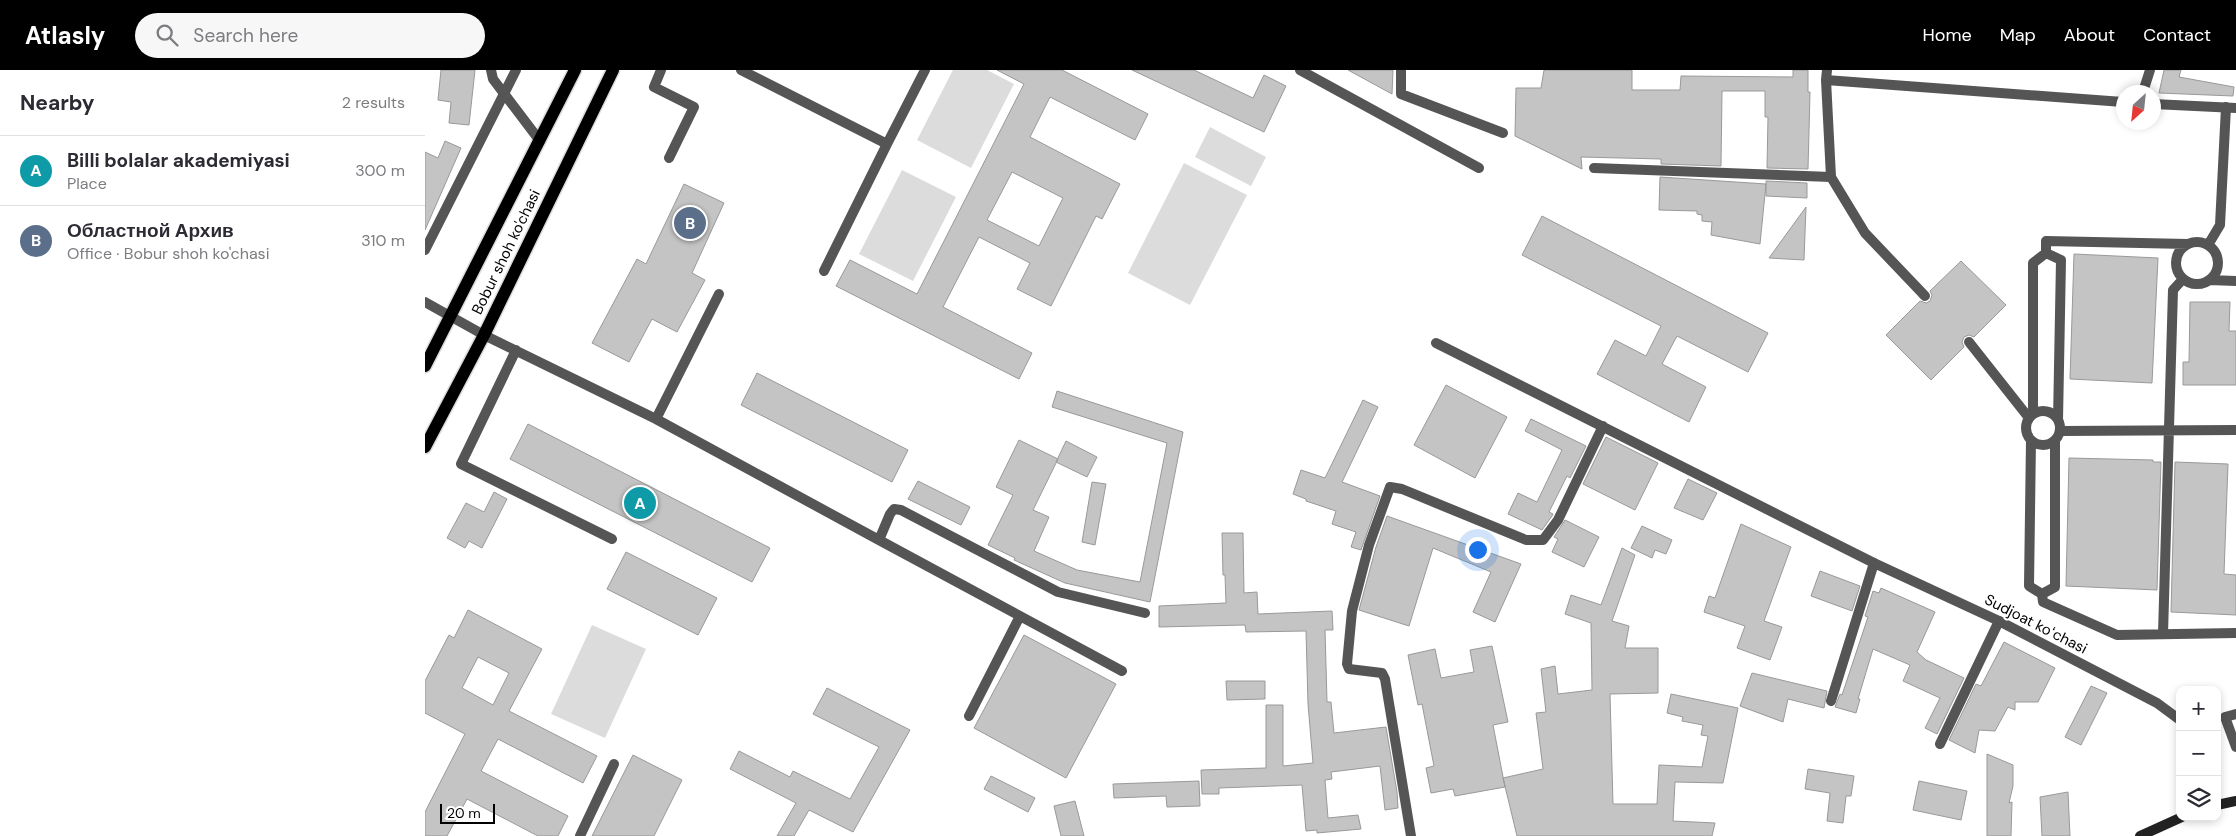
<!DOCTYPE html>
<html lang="en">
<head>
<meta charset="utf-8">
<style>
  body { margin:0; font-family:"DM Sans",sans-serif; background:#f7f7f7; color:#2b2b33 }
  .controls { position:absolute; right:15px; bottom:15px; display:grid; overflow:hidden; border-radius:10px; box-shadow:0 2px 8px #0003 }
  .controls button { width:45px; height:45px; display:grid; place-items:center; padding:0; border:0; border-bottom:1px solid #e1e1e2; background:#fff; color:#2b2b33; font:25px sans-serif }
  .compass { position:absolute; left:1691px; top:15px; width:45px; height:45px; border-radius:50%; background:#fff; box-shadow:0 2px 8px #0003; rotate:207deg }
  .scale { position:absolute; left:15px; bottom:12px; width:55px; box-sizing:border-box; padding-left:5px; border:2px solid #000; border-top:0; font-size:14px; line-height:18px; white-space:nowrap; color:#000; -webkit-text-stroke:4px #fff; paint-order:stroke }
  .you { position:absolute; left:1052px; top:479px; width:18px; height:18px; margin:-12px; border:4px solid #fff; border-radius:50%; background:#1a73e8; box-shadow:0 0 0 8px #1a73e833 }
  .badge { display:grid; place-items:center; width:32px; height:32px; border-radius:50%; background:#000; color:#fff; font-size:16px; font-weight:700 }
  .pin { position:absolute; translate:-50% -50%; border:2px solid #fff; box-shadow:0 1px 5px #0006 }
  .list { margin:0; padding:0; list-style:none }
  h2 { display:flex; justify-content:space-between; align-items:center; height:65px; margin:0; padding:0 20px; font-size:21px }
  h2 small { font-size:16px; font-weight:400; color:#7c7c81 }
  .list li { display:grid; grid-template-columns:32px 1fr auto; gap:15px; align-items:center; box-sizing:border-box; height:70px; padding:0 20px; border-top:1px solid #e1e1e2 }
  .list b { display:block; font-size:19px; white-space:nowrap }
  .list p { margin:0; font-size:16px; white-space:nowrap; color:#7c7c81 }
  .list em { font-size:16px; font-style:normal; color:#7c7c81 }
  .icon { flex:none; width:28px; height:28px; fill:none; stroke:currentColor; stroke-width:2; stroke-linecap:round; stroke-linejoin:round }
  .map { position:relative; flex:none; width:1811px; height:766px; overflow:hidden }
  header { display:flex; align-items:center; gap:30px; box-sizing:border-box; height:70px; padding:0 25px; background:#000; color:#fff }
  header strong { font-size:24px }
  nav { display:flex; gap:28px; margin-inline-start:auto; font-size:18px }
  .search { width:350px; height:45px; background:#f7f7f7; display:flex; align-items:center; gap:12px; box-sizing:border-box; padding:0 18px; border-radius:28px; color:#7c7c81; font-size:19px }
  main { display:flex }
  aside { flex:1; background:#fff }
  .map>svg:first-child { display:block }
  .green { fill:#dcdcdc }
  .building { fill:#c4c4c4; stroke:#999; fill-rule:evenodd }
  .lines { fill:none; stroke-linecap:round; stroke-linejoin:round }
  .primary-casing { stroke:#dbdbdb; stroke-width:15 }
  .lane { stroke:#555; stroke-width:10 }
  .street { stroke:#555; stroke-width:10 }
  .secondary { stroke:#222; stroke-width:10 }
  .primary { stroke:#000; stroke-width:12 }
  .labels { text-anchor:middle; stroke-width:4; stroke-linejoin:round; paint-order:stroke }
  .street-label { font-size:15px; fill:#000; stroke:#fff }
</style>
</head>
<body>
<header>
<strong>Atlasly</strong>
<div class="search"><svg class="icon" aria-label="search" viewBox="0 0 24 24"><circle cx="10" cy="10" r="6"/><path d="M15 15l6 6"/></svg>Search here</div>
<nav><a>Home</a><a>Map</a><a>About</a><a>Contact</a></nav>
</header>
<main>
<aside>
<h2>Nearby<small>2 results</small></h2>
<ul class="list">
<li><span class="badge" style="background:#0f9aa8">A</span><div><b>Billi bolalar akademiyasi</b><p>Place</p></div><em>300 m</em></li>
<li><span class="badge" style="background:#5c6f8a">B</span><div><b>Областной Архив</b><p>Office · Bobur shoh ko'chasi</p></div><em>310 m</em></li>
</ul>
</aside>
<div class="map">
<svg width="1811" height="766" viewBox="0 0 1811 766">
  <rect width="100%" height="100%" fill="#fff"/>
  <path class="green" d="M528,0h34l27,14 -43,84 -54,-28z
    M785,57l56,30 -15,29 -56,-29z
    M759,93l63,32 -57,110 -62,-32z
    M477,100l54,27 -43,84 -54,-27z
    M167,555l54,24 -41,89 -54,-24z"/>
  <path class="building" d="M16,0h34l-6,55 -20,-2 2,-21 -13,-2z
    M572,0h65l86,44 -13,26 -85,-43 -20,40 90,47 -18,35 -6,-3 -45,90 -34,-17 13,-26 -51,-26 -36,70 89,46 -13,26 -183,-93 14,-26 67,34 107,-210zM587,102l51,26 -24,48 -52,-26z
    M707,0h62l59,28 11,-23 22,11 -22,46z
    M923,0h45l-1,24z
    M1119,0h88v20h48l1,-14 112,1v-7h15v22h2l-2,77 -41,-1 1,-51h-3v-26h-43l-1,75 -60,-2v-5l-80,-2 1,12 -67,-33 1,-48h25z
    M1739,0h17l-2,7 55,10 -1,9 -74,-3z
    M20,71l16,7 -36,82v-78l13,6z
    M1235,107l106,7 -6,60 -49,-9 1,-13 -10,-1v-6l-5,-1v-3l-38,-1z
    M1341,111l41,2v15l-41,-2z
    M259,114l40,19 -32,70 13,7 -28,52 -25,-13 -23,43 -37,-19 45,-84 9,5z
    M1381,137l-2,53 -35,-2z
    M1117,146l226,117 -20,39 -71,-36 -15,28 44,23 -17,35 -92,-48 18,-34 31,16 15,-30 -139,-71z
    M1649,184l84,4 -6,125 -82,-4z
    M1536,191l45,44 -32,32 -5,-2 -5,2 -2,5 2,5 -33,33 -45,-45 34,-34 6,2 4,-2 2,-6 -2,-4z
    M1765,232h40l-1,29h7v54h-53v-23h6z
    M332,303l151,77 -16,32 -151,-77z
    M1021,315l61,32 -32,61 -61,-33z
    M632,321l126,41 -33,170 -85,-19 -51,-23 1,-2 -27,-13 25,-50 -17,-8 23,-47 39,19 -25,51 16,7 -15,34 43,19 63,12 27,-139 -115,-36z
    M938,330l15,7 -36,75 38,14 -19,54 -10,-3 5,-15 -24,-8 4,-13 -30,-10v-2l-13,-5 8,-24 24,8z
    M1106,349l55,27 -16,32 -3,-2 -18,36 4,2 -1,2 -10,14 -34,-16 10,-21 19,9 25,-52 -37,-19z
    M103,354l242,124 -18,34 -242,-123z
    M1181,367l52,26 -23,47 -52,-26z
    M641,371l31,16 -10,20 -31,-15z
    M1644,388l84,2v2h8l-4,128 -91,-4z
    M1750,392l53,2 -4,110 12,1v40l-65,-3z
    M1263,409l29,14 -14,27 -29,-12z
    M493,411l52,26 -9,18 -53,-26z
    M667,412l14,2 -11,61 -13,-3z
    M69,422l13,7 -25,49 -13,-7 -4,7 -18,-10 19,-35 18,9z
    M962,446l134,48 -26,58 -22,-10 18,-40 -58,-24 -24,78 -50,-16 17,-63z
    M1140,450l34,17 -15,30 -32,-15 6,-13 -4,-2z
    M1316,454l50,23 -27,74 18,6 -12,33 -33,-12 8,-22 -41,-14 5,-16 6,2z
    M1217,456l30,14 -6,14 -11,-4 -3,8 -21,-10z
    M797,463h21l1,60 13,-1 1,22 74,-3 1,19h-8l2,72h4l3,31 52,-6 11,65 1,16 -13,2 -5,-44 -49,6 1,7 -7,1 3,38 30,-3 3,14 -44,4v-3l-11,1 -4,-46 -83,3v6h-17l-1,-24 65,-2v-63h17v61l30,-3 -5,-59 -2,-73 -60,1 -1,-7 -86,2v-21l67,-3 -1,-28h-2z
    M1197,478l13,7 -23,66 17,5 -4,22h33v45l-48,1 3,110h44l2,-39 43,2 6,-31 -7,-1 2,-10 -21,-4 1,-4 -16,-4 4,-19 67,14 -15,75 -48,-1 -2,39 42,2 -3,13h-195l-14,-58 40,-9 -7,-56 10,-1 -5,-43 14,-3 3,28 34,-4 -1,-67 -26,-9 6,-19 30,10z
    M201,482l91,46 -19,37 -91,-46z
    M1395,501l40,15 -8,25 -41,-15z
    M1456,518l54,24 -18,40 9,8 38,18 -27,56 -12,-6 15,-30 -37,-17 7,-16 -37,-16 -15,50h2l-4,14 -21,-6 5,-13 2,1 26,-78 -3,-1 8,-25 6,2z
    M43,540l74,39 -33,62 88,45 -14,27 -85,-44 -17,32 87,45 -10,20h-20l-71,-37 -20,37h-22v-24l40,-78 -40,-21v-32l24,-46 5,3zM53,587l31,16 -16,32 -31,-17z
    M599,565l92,49 -50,94 -92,-50z
    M1579,572l51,26 -17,34h-23v8l-7,-3 -13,24 -16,-1 -4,23 -26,-13 27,-56 5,2z
    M1067,576l16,76 -15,3 12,62 -50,9 -2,-7 -22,4 -5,-25 8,-2 -12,-62 -4,1 -10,-50 27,-6 6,29 33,-6 -4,-22z
    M1327,603l75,18 -3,17 -36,-9 -5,23 -43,-16z
    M801,611h39v18l-38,1z
    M1666,616l16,7 -26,52 -16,-8z
    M402,618l83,42 -57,102 -44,-22 -15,26h-17l19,-33 -66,-34 9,-18 51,26 3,-6 57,28 29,-52 -66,-33z
    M1562,684l26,11v21l-4,17 3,-1 -1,34h-24z
    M208,685l49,25 -28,56h-62z
    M1383,699l46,7 -3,20h-5l-3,27 -16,-2 3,-28 -25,-4z
    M566,706l44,22 -7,14 -44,-23z
    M774,711l1,25 -33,1 -1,-11 -52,2 -1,-14z
    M1494,711l48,10 -6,29 -48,-10z
    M1643,722l2,44h-28l-2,-39z
    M650,731l9,35h-23l-7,-30z"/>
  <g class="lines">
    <g class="primary-casing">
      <path id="primary" d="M0,296l150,-296
        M0,377l59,-112 129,-265"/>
    </g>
    <path class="lane" d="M236,0l-7,17 40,20 -25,51
      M316,0l146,74 38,-74
      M875,0l179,98
      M976,0v24l102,39
      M1169,98l237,9
      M1751 193a21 21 0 1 1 42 0a21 21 0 1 1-42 0Z
      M1783,175l12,-20 6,-118
      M0,180l91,-180
      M1621,183l15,7 -3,160
      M399,201l63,-127
      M1784,210l27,1
      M59,265l172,84 223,121 11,-26 4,-5 7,1 157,82 87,21
      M1544,272l60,76
      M91,280l-55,114 151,75
      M1601 358a17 17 0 1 1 34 0a17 17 0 1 1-34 0Z
      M1608,344v-151l13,-10v-12l142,3
      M231,349l63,-125
      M1635,361l176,-1
      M1606,370l-2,146 13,8 1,8 74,33 119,-2
      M454,470l243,131
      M1617,524l13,-7v-147
      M1738,564l10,-344 10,-11
      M1406,631l43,-138
      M1811,644l-11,3 11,30
      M544,646l51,-100
      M1515,674l59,-123
      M155,766l34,-72"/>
    <path class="street" d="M66,0l2,9 47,62
      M1402,0l-1,10 297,22
      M1401,10l5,97 34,56 60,63
      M1718,22l7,-22
      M1728,34l83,4
      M0,232l59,33
      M1011,273l438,220 125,58 158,82 23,17
      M986,766l-26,-157 -3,-6 -33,-4 -2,-5 5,-53 17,-66 21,-58 12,2 124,51h17l15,-20 45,-94"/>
    <path class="secondary" d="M1792,735l19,-4
      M1715,766l42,-19"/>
    <use href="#primary" class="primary"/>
  </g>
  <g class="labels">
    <g class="street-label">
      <text transform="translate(81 182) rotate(-64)" y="5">Bobur shoh ko'chasi</text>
      <text transform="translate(1611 554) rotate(27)" y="5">Sudjoat koʻchasi</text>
    </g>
  </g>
</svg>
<div class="controls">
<button>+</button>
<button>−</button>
<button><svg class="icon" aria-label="layers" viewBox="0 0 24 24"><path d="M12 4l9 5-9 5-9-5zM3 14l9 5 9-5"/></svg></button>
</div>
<svg class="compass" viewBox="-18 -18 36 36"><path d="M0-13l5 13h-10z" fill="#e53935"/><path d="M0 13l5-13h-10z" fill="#7c7c81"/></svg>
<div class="scale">20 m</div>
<div class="you"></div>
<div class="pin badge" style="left:215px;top:433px;background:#0f9aa8">A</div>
<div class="pin badge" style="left:265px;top:153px;background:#5c6f8a">B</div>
</div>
</main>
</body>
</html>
